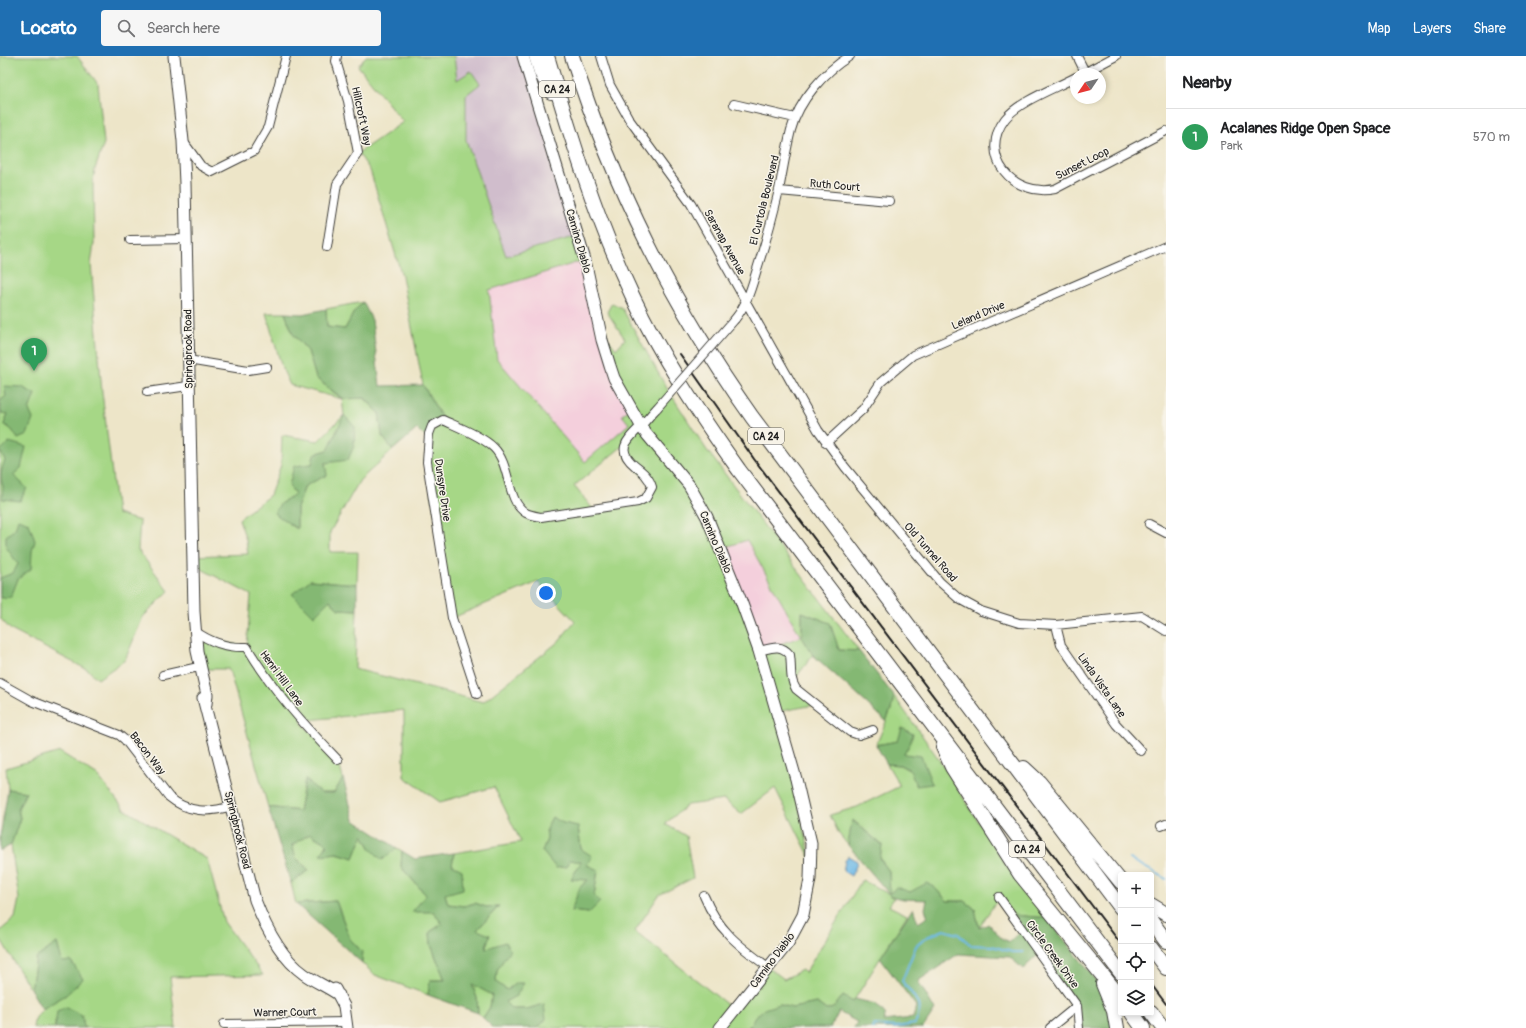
<!DOCTYPE html>
<html lang="en">
<head>
<meta charset="utf-8">
<style>
  body { margin:0; font-family:Pangolin,sans-serif; background:#f6f6f6; color:#202124 }
  .controls { position:absolute; right:12px; bottom:12px; display:grid; overflow:hidden; border-radius:4px; box-shadow:0 2px 6px #0003 }
  .controls button { width:36px; height:36px; display:grid; place-items:center; padding:0; border:0; border-bottom:1px solid #e0e0e0; background:#fff; color:#202124; font:20px sans-serif }
  .compass { position:absolute; left:1070px; top:12px; width:36px; height:36px; border-radius:50%; background:#fff; box-shadow:0 2px 6px #0003; rotate:235deg }
  .you { position:absolute; left:546px; top:537px; width:14px; height:14px; margin:-10px; border:3px solid #fff; border-radius:50%; background:#1a73e8; box-shadow:0 0 0 6px #1a73e833 }
  .badge { display:grid; place-items:center; width:26px; height:26px; border-radius:50%; background:#1f6fb2; color:#fff; font-size:13px; font-weight:700 }
  .pin { position:absolute; translate:-50% -33px; filter:drop-shadow(0 1px 2px #0008) }
  .pin::after { content:''; position:absolute; top:21px; width:14px; height:12px; background:inherit; clip-path:polygon(0 0,100% 0,50% 100%) }
  .list { margin:0; padding:0; list-style:none }
  h2 { display:flex; justify-content:space-between; align-items:center; height:52px; margin:0; padding:0 16px; font-size:17px }
  h2 small { font-size:13px; font-weight:400; color:#757577 }
  .list li { display:grid; grid-template-columns:26px 1fr auto; gap:12px; align-items:center; box-sizing:border-box; height:56px; padding:0 16px; border-top:1px solid #e0e0e0 }
  .list b { display:block; font-size:15px; white-space:nowrap }
  .list p { margin:0; font-size:13px; white-space:nowrap; color:#757577 }
  .list em { font-size:13px; font-style:normal; color:#757577 }
  .icon { flex:none; width:22px; height:22px; fill:none; stroke:currentColor; stroke-width:2; stroke-linecap:round; stroke-linejoin:round }
  .map { position:relative; flex:none; width:1166px; height:972px; overflow:hidden }
  header { display:flex; align-items:center; gap:24px; box-sizing:border-box; height:56px; padding:0 20px; background:#1f6fb2; color:#fff }
  header strong { font-size:19px }
  nav { display:flex; gap:22px; margin-inline-start:auto; font-size:14px }
  .search { width:280px; height:36px; background:#f6f6f6; display:flex; align-items:center; gap:10px; box-sizing:border-box; padding:0 14px; border-radius:4px; color:#757577; font-size:15px }
  main { display:flex }
  aside { flex:1; background:#fff }
  .map>svg:first-child { display:block }
  .built { fill:#f4cfdc }
  .industrial { fill:#d0bdcc }
  .green { fill:#a6d786; stroke:#617a51; fill-rule:evenodd }
  .forest { fill:#84b873; stroke:#506a48 }
  .water { fill:#6db9e7; stroke:#446a82 }
  .lines { fill:none; stroke-linecap:round; stroke-linejoin:round }
  .stream { stroke:#6db9e7; stroke-width:2 }
  .street-casing { stroke:#3b3a36; stroke-width:10 }
  .secondary-casing { stroke:#3b3a36; stroke-width:13 }
  .highway-casing { stroke:#3b3a36; stroke-width:16 }
  .street { stroke:#fff; stroke-width:8 }
  .secondary { stroke:#fff; stroke-width:11 }
  .highway { stroke:#fff; stroke-width:14 }
  .rail { stroke:#1c1c1c; stroke-width:2 }
  .street-bridge-casing { stroke:#3b3a36; stroke-width:10; stroke-linecap:butt }
  .street-bridge { stroke:#fff; stroke-width:8 }
  .labels { text-anchor:middle; stroke-width:3; stroke-linejoin:round; paint-order:stroke }
  .shield { fill:#f7f3e8; stroke:#5e5c59; stroke-width:1 }
  .shield-label { font-size:10px; font-weight:bold; fill:#1c1c1c }
  .street-label { font-size:11px; fill:#1c1c1c; stroke:#f7f3e8 }
</style>
</head>
<body>
<header>
<strong>Locato</strong>
<div class="search"><svg class="icon" aria-label="search" viewBox="0 0 24 24"><circle cx="10" cy="10" r="6"/><path d="M15 15l6 6"/></svg>Search here</div>
<nav><a>Map</a><a>Layers</a><a>Share</a></nav>
</header>
<main>
<div class="map">
<svg width="1166" height="972" viewBox="0 0 1166 972">
  <rect width="100%" height="100%" fill="#f7f3e8"/>
  <filter id="ink" filterUnits="userSpaceOnUse"><feTurbulence type="fractalNoise" baseFrequency=".025" numOctaves="2"/><feDisplacementMap in="SourceGraphic" scale="8" xChannelSelector="R" yChannelSelector="G"/><feConvolveMatrix kernelMatrix="1 2 1 2 8 2 1 2 1" color-interpolation-filters="sRGB"/></filter>
  <filter id="wash" filterUnits="userSpaceOnUse"><feTurbulence type="fractalNoise" baseFrequency=".012" numOctaves="4" result="noise"/><feDisplacementMap in="SourceGraphic" scale="16" xChannelSelector="R" yChannelSelector="G"/><feGaussianBlur stdDeviation="0.9" result="paint"/><feColorMatrix in="noise" values="0 0 0 0 0 0 0 0 0 0 0 0 0 0 0 0 0 1.4 0 .05"/><feComposite in="paint" operator="in"/></filter>
  <g filter="url(#wash)">
    <rect width="100%" height="100%" fill="#ede5c8"/>
    <path class="built" d="M585,204l17,80 25,61 2,23 -44,38 -88,-103 -8,-69z
      M747,484l55,97 -43,14 -39,-102z"/>
    <path class="industrial" d="M454,0h69l55,180 -72,20 -40,-116v-46l-9,-13z"/>
    <path class="green" d="M0,0h77l21,28 6,59 -9,26 -2,13 1,61 -3,21 11,128 15,122 23,7 -2,29 31,41 -26,26 -18,43 -27,19 -10,-9 -77,-40 -11,-12z
      M366,0h88l3,24 14,-9 9,13 -14,11v45l40,116 72,-20 7,24 -96,30 8,69 88,103 44,-38 -7,-9 9,-7 -31,-79 16,20 9,-10 -18,-27 5,-9 10,5 43,77 41,64 153,202 -20,-1 -9,-27 -28,-11v25l11,18 -19,25 2,9 18,16 -37,7 34,147 -36,-71 -34,26 -17,-14 -37,5 -22,19 21,12 7,42 -34,17 -24,36 99,79 34,-43 16,12 18,-9 3,3 57,-93 27,14v-23l-9,-12 2,-14 -29,-25 -5,25 -9,-11 -9,-19 27,-8 43,-21 -13,-22 13,1 32,19 -29,-30 7,-10 -12,-3 -22,4 15,-35 3,-14 44,62 70,110 39,50 -35,-3 -13,-18 -20,31 -4,-19 -10,-8h-18l-12,-13 -45,7 4,3 -5,8 18,9 -54,87 -10,-6 -10,12 -7,2 -9,-7 -25,5 -13,-4 -31,23 1,1h-211l6,-24 -17,5h-15l-7,-7 11,-19 -9,7 -11,-8 1,-12 5,-8 -17,-13 -8,-19 22,-24 -13,1 -11,-4 -11,3 -16,-2 -3,-10 7,-29 2,-12 67,-11 -27,-55 -54,15 -36,-25v-67l-104,11 38,39 5,18 -9,15h-13l-16,-13 -6,31 -31,-4 -39,-138h-27l-1,-32 46,10 4,-52 -59,-31v-8l56,-2 -2,-14 -7,-21 31,-24 11,-30 1,-30 36,6 26,-26 -2,-16 -52,-14 -8,-17 -16,-55h19l8,21 15,17 8,27 26,21 22,-1 15,15 3,23 11,14 -33,30 -30,52v20h28l-1,32 -47,-4 28,29 19,1 -2,59 128,33 75,-60 17,-21 -37,-39 -86,36 -25,-156 2,-28 14,-14 -20,-35 -21,-109 -32,-106 -12,-17 45,-31 -45,-56zM344,360l-19,47 1,12 -21,11 -8,22v21l-17,-25 16,-10 16,-30 2,-10 14,-4zM624,389l3,14 25,28 -14,15 -45,7 -19,-23zM747,484l54,97 -42,14 -39,-102zM563,767l15,4 3,22 6,16 11,5 -4,27 -5,16 -18,-2 18,-31 -8,-18 -39,-11 5,-12z
      M363,246l-9,10 -9,17 -18,-2 -1,-18z
      M60,696l38,24 26,33 83,50 17,63 39,53 -93,2 6,51h-92l-2,-13 -27,6v7h-22c1,-18 19,-25 33,-33l-4,-33 -5,-19 -21,15 -5,32 -31,-52v-7l15,-13 4,-19 -8,-54 9,-27 -2,-9 8,-17 -18,-3 -2,-21z
      M310,778l17,10 -6,11 16,-2 17,5 9,-23 8,14 11,11 15,-12 5,3 -1,16 25,28 16,29 -12,8 1,13 14,35h-15l-2,15 -53,-20 -13,-12v-11l-12,-13 -14,-38 -40,3 -5,-21 18,-13 -13,-12 -4,-14z
      M471,927l21,12 -2,12 -7,11 -5,-5 -1,-15z"/>
    <path class="forest" d="M363,246l9,18 8,66 43,-1 20,35 -11,6 -4,14 -11,-11 -24,21 -11,-14 -3,-23 -14,-15 -22,1 -27,-21 -8,-27 -15,-17 -8,-21 17,1 24,-5 1,18 18,2 9,-17z
      M4,330l18,1 13,7 -6,16 4,9 -6,16 -9,4 -6,-9 -8,-6 4,-10 -7,-1 -1,-12 6,-5z
      M344,359l11,12 -1,19 -6,14 -23,3 2,12 -22,11 -8,22v21l-23,-16 6,-9 15,-10 -6,-8 5,-20 18,-2 2,-10 14,-4z
      M9,386l17,5 -5,21 -8,7 14,13 -7,13 -18,-2 1,-13c-3,-8 -2,-17 2,-26l-5,-9z
      M18,463l11,4 6,18 -3,10 -1,18 -13,10 -7,18 -11,1v-20l13,-5 5,-9 -12,-17v-11l9,-7z
      M310,524l47,4v26l-19,-1 -8,-9 -16,16 -22,-22z
      M802,556l28,11 9,27 20,1 35,45 -3,14 -5,11 -73,-66 -11,-18z
      M902,672l11,6 -3,10 -6,10 17,2 11,28 -16,2 -6,-16 -10,-5 -13,-1 -11,-19 22,-4z
      M343,722l11,42 43,28 -15,12 -11,-11 -8,-14 -9,23 -17,-5 -16,2 6,-11 -17,-10 -18,11 4,13 13,12 -18,13 -23,-76 31,4 6,-32 16,14h13z
      M8,733l18,3 -8,17 2,9 -9,27 -11,6v-14z
      M552,761l11,6 15,3 3,23 11,7 -5,9 11,5 -4,26 6,6 -11,11 -18,-2 9,-24 8,-7 -17,-1 10,-17 -11,-2 -4,7 -10,1 -14,-17 5,-12 -1,-10z
      M852,764l30,25 -2,14 9,12 1,23 6,-7 14,5 17,-9 8,5 12,13h18l10,8 4,19 10,-4 12,14 8,4 13,-12 -10,-15 35,3 50,63 6,11 10,36h-34l-2,-22 -38,-52 -16,15 -13,-12 -52,-3 -40,27 17,29 -12,18h-69l3,-6 -18,-10 -9,16h-81l6,-11 9,-8 15,-5 13,4 25,-5 9,7 7,-2 10,-12 10,6 2,-3 21,5 10,11 -3,6 30,-3 3,-12 -36,-48 33,-50 5,15 10,-6 -3,-8 2,-9c-12,-1 -26,1 -37,-5l-42,-50z
      M402,795l13,8 39,-6 -2,12 10,5 1,19 -18,5 3,10 16,2 11,-3 11,4 13,-1 -22,24 13,5 -5,14 20,-7 5,8 -13,20 -1,12 11,8 9,-7h8l-8,13 -11,6 7,7h15l17,-5 2,15 -8,9h-45l-10,-10 7,-11 2,-12 -20,-11 5,14 1,15 -50,-18 2,-15h15l-14,-35 -1,-13 12,-8 -8,-12h-22l14,-17 -25,-28z
      M336,845l14,38 12,13v11l-66,-59z
      M57,887l5,19 9,-1 12,18 -17,16 -24,14 -11,-19 5,-32z
      M66,951l16,8 2,13h-29l2,-17z"/>
    <path class="water" d="M848,800l9,5v3l-6,12 -8,-5 2,-10z"/>
    <g class="lines">
      <path class="stream" d="M1130,803l36,20
        M872,972l3,-3 21,2 19,-3c10,-20 -1,-27 -13,-43l14,-35 11,-9 17,-7 14,4 13,11 21,1 20,6h11"/>
    </g>
  </g>
  <g filter="url(#ink)">
    <g class="lines">
      <g class="street-casing">
        <path id="street" d="M601,0l9,29 19,34 62,85 127,226 27,37 95,115 19,17 22,12 38,12 37,2 86,-9 24,15
          M1077,0l8,16
          M1082,18l34,-18
          M1076,21c-20,11 -57,24 -71,42 -28,37 9,79 50,70l111,-58
          M734,48l61,14
          M183,85l18,25 11,6 42,-21 14,-24 18,-71
          M779,135l110,10
          M130,184l56,-1
          M327,191l10,-63 21,-31 -10,-52 -12,-40 1,-5
          M735,263c13,-16 17,-34 23,-53 8,-25 15,-50 21,-76 4,-20 7,-40 12,-60 8,-30 33,-58 59,-74
          M188,304l60,10 19,-3
          M147,336l41,-6
          M826,387l37,-34 18,-27 32,-27 253,-109
          M1149,468l17,9
          M1056,569l5,20 55,79 25,27
          M195,575c15,11 33,17 52,16 25,42 57,78 91,113
          M759,595c12,-3 22,-8 31,4 2,13 -1,23 6,34l54,43 9,3 14,-5
          M163,619l31,-7
          M0,627l32,18 87,34 6,5 44,57c19,16 40,16 63,9
          M477,638l-25,-76 -25,-156 2,-28 3,-8 11,-6c15,7 39,16 51,28 17,17 12,53 32,65 4,2 10,3 15,4l97,-15 8,-4 6,-11c-3,-10 -9,-15 -17,-21 -19,-16 -9,-25 5,-39 6,-6 11,-13 17,-19
          M1161,770l5,-2
          M704,840c14,34 35,50 64,71
          M999,841l78,109 2,22
          M224,968l123,-2
          M1050,972l27,-22"/>
      </g>
      <g class="secondary-casing">
        <path id="secondary" d="M174,0l9,85 2,42 9,429 3,39 10,44 -1,9
          M523,0l62,204 17,80 8,26 4,12 30,53 45,54 18,32 34,84 18,50 37,128 15,64 -1,36 -7,36 -15,28 -68,85
          M203,642l52,202c10,26 25,57 49,74 11,8 24,13 35,21
          M335,933l9,17 3,22"/>
      </g>
      <g class="highway-casing">
        <path id="highway" d="M536,0l5,16 10,20
          M547,0c24,81 49,163 85,239 29,62 67,119 107,175l382,503
          M572,0c42,132 100,248 180,361l369,491
          M943,691l9,20 68,107 101,124
          M1024,712l15,14 82,100
          M1151,849l15,9
          M1151,865l15,20
          M1151,892l15,20
          M1103,928l11,27 3,17
          M1151,956l12,16
          M1132,957l11,15"/>
      </g>
      <use href="#street" class="street"/>
      <use href="#secondary" class="secondary"/>
      <use href="#highway" class="highway"/>
      <path class="rail" d="M680,298l74,105 367,485
        M1151,928l15,20"/>
      <g class="street-bridge-casing">
        <path id="street-bridge" d="M657,352l78,-89"/>
      </g>
      <use href="#street-bridge" class="street-bridge"/>
    </g>
  </g>
  <g class="labels">
    <g class="shield">
      <rect x="539" y="25" width="36" height="16" rx="3"/>
      <rect x="748" y="372" width="36" height="16" rx="3"/>
      <rect x="1009" y="785" width="36" height="16" rx="3"/>
    </g>
    <g class="shield-label">
      <text x="557" y="37">CA 24</text>
      <text x="766" y="384">CA 24</text>
      <text x="1027" y="797">CA 24</text>
    </g>
    <g class="street-label">
      <text transform="translate(362 60) rotate(78)" y="4">Hillcroft Way</text>
      <text transform="translate(1082 107) rotate(-27)" y="4">Sunset Loop</text>
      <text transform="translate(835 129) rotate(5)" y="4">Ruth Court</text>
      <text transform="translate(764 144) rotate(-76)" y="4">El Curtola Boulevard</text>
      <text transform="translate(579 185) rotate(74)" y="4">Camino Diablo</text>
      <text transform="translate(725 186) rotate(61)" y="4">Saranap Avenue</text>
      <text transform="translate(978 259) rotate(-23)" y="4">Leland Drive</text>
      <text transform="translate(188 293) rotate(-91)" y="4">Springbrook Road</text>
      <text transform="translate(443 434) rotate(82)" y="4">Dunsyre Drive</text>
      <text transform="translate(716 486) rotate(67)" y="4">Camino Diablo</text>
      <text transform="translate(931 496) rotate(49)" y="4">Old Tunnel Road</text>
      <text transform="translate(282 622) rotate(54)" y="4">Henri Hill Lane</text>
      <text transform="translate(1102 629) rotate(55)" y="4">Linda Vista Lane</text>
      <text transform="translate(148 697) rotate(52)" y="4">Bacon Way</text>
      <text transform="translate(238 774) rotate(76)" y="4">Springbrook Road</text>
      <text transform="translate(1053 898) rotate(54)" y="4">Circle Creek Drive</text>
      <text transform="translate(772 904) rotate(-53)" y="4">Camino Diablo</text>
      <text transform="translate(285 956) rotate(-1)" y="4">Warner Court</text>
    </g>
  </g>
</svg>
<div class="controls">
<button>+</button>
<button>−</button>
<button><svg class="icon" aria-label="locate" viewBox="0 0 24 24"><circle cx="12" cy="12" r="6"/><path d="M12 2v4M12 18v4M2 12h4M18 12h4"/></svg></button>
<button><svg class="icon" aria-label="layers" viewBox="0 0 24 24"><path d="M12 4l9 5-9 5-9-5zM3 14l9 5 9-5"/></svg></button>
</div>
<svg class="compass" viewBox="-18 -18 36 36"><path d="M0-13l5 13h-10z" fill="#e53935"/><path d="M0 13l5-13h-10z" fill="#757577"/></svg>
<div class="you"></div>
<div class="pin badge" style="left:34px;top:315px;background:#2e9e5b">1</div>
</div>
<aside>
<h2>Nearby<small></small></h2>
<ul class="list">
<li><span class="badge" style="background:#2e9e5b">1</span><div><b>Acalanes Ridge Open Space</b><p>Park</p></div><em>570 m</em></li>
</ul>
</aside>
</main>
</body>
</html>
